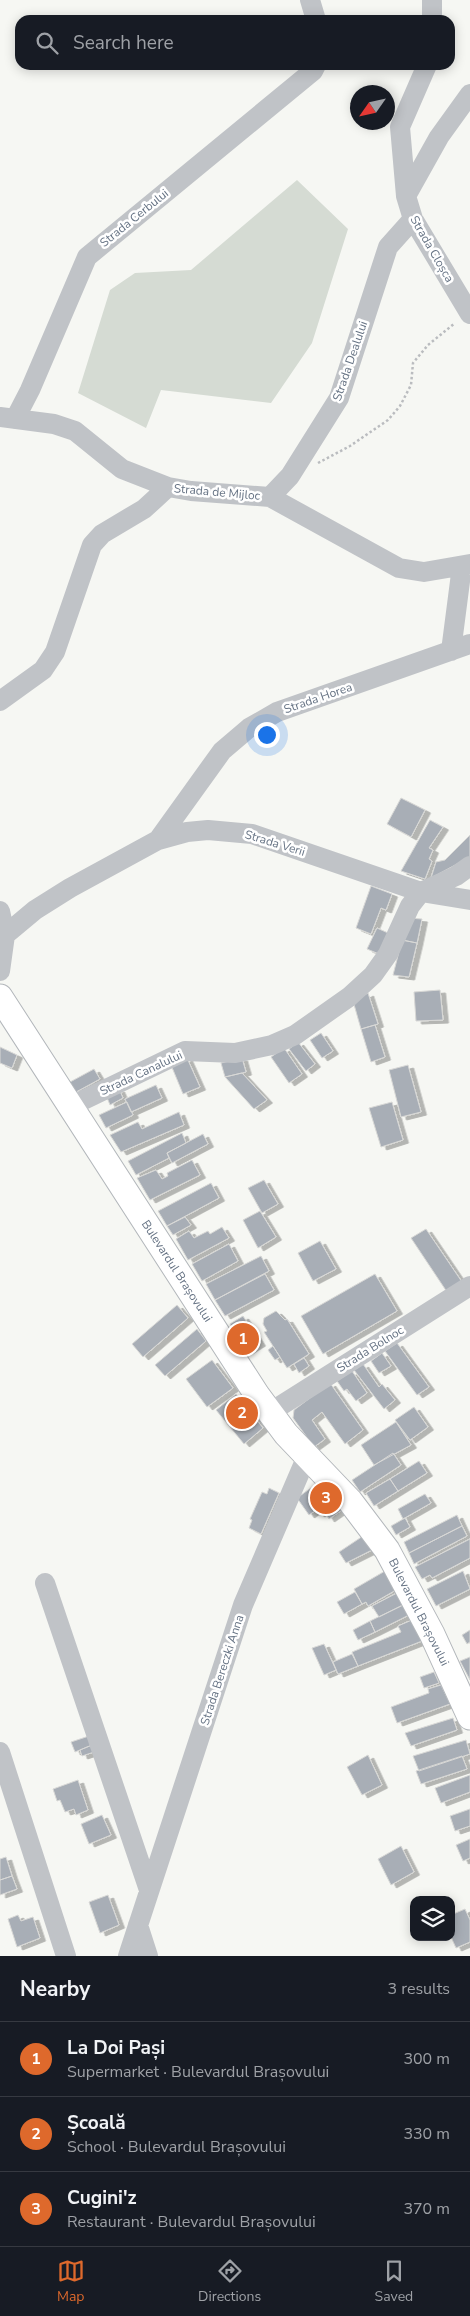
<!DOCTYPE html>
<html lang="en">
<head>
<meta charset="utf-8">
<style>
  body { margin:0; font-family:"Nunito Sans",sans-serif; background:#20242c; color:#f1f3f6 }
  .controls { position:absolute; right:15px; bottom:15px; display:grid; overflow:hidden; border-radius:10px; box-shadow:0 2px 12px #0003 }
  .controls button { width:45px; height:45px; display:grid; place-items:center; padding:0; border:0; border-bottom:1px solid #363941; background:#171b24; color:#f1f3f6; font:25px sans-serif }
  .compass { position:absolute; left:350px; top:85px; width:45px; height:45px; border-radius:50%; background:#171b24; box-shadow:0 2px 12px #0003; rotate:236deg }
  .you { position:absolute; left:266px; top:734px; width:18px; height:18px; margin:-12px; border:4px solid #fff; border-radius:50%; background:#1a73e8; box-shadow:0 0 0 8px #1a73e833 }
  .badge { display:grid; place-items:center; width:32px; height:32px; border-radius:50%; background:#de692c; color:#fff; font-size:16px; font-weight:700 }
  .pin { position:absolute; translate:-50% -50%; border:2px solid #fff; box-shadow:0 1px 5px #0006 }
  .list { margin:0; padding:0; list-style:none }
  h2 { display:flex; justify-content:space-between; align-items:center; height:65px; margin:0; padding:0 20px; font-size:21px }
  h2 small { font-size:16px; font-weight:400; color:#9ea1a6 }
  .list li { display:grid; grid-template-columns:32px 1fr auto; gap:15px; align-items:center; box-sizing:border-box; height:75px; padding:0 20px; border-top:1px solid #363941 }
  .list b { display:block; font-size:19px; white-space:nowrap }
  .list p { margin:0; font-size:16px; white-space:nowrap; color:#9ea1a6 }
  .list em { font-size:16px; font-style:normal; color:#9ea1a6 }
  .icon { flex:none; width:28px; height:28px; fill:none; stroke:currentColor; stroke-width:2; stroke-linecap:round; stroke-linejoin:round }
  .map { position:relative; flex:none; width:470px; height:1956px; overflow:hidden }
  .search { position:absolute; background:#171b24; box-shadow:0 2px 12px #0003; left:15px; right:15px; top:15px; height:55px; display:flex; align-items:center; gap:12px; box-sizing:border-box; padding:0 18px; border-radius:15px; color:#9ea1a6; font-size:19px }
  .sheet { height:290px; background:#171b24 }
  nav { display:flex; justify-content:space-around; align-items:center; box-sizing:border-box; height:70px; border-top:1px solid #363941; background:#171b24; font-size:14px; color:#9ea1a6 }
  nav a { display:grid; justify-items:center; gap:2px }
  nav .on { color:#de692c }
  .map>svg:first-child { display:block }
  .green { fill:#d5dbd3 }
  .building { fill:#a8aeb6; stroke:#d8d8d6; filter:url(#shadow) }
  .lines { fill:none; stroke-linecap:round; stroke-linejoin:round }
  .major-casing { stroke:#b3b7bb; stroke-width:27 }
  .path { stroke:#babcbf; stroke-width:2.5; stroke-dasharray:2.5 2.5; stroke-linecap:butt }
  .minor { stroke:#c0c3c7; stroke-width:20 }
  .major { stroke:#fff; stroke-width:25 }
  .labels { text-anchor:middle; stroke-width:5; stroke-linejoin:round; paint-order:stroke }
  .street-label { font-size:12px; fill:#667384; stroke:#fff }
</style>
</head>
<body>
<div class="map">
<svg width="470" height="1956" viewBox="0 0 470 1956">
  <defs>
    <filter id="shadow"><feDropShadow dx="5.5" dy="3" stdDeviation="0" flood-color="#0004"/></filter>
  </defs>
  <rect width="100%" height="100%" fill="#f6f7f3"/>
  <path class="green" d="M297,180l51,49 -36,114 -41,60 -110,-13 -15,38 -68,-35 32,-103 25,-17 56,-3z"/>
  <path class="building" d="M401,798l24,12 -14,27 -24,-13z
    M430,820l13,7 -14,21 4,2 -4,9 3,2 -7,18 -24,-8z
    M470,835v22l-39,21 5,-16 9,-2z
    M371,886l21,8 -6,16 -5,-2 -10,26 -15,-6z
    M408,918l14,1 -5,24 -15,-3z
    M377,928l11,5 -9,21 -12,-5z
    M402,940l15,3 -8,34 -16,-2z
    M440,990l3,30 -27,1 -2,-29z
    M368,993l10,31 -17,5 -8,-28z
    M375,1025l10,32 -14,5 -10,-33z
    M321,1033l12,18 -11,7 -12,-18z
    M298,1042l17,22 -9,7 -17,-22z
    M0,1047l17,8 -5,13 -12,-5z
    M284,1048l18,26 -13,9 -18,-26z
    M187,1058l13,29 -17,7 -12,-29z
    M242,1058l4,14 -21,5 -4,-14z
    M408,1065l13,47 -20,5 -12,-47z
    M94,1069l6,10 -24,13 -6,-10z
    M242,1073l25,27 -13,9 -29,-32z
    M156,1085l6,13 -31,14 -6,-13z
    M119,1089l4,9 -13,7 -4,-10z
    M127,1102l6,13 -27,13 -7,-13z
    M392,1102l11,38 -22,7 -12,-39z
    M179,1112l5,13 -63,27 -11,-17 28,-13 4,7z
    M182,1133l4,10 -19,10 2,5 -33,17 -8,-14z
    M203,1134l5,10 -36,19 -5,-10z
    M192,1160l8,15 -50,25 -13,-22 19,-8 6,9 6,-3 -1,-3z
    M264,1180l14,24 -16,9 -14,-25z
    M211,1183l8,15 -52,28 -9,-15z
    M260,1211l16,26 -18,11 -15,-28z
    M185,1217l6,8 -18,10 -6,-9z
    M222,1227l7,11 -41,22 -12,-21 13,-8 5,7 14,-7 2,3z
    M426,1229l36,53 -15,10 -36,-54z
    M320,1241l16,28 -23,12 -15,-28z
    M229,1244l9,17 -36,20 -10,-17z
    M261,1256l8,15 -54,29 -9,-16z
    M265,1274l9,16 -49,26 -10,-16z
    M375,1274l22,37 -74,43 -22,-38z
    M177,1305l11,13 -45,39 -11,-13z
    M276,1311l9,9 2,-1 22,35 -22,14 -23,-36 3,-1 -4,-7 1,-6z
    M243,1316l17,27 -13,8 -17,-27z
    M197,1329l9,12 -41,35 -10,-11z
    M397,1343l32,44 -12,8 -32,-44z
    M273,1346l7,11 -5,3 -7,-10z
    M382,1353l9,13 -12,7 -8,-12z
    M304,1358l5,8 -10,7 -5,-9z
    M212,1360l21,28 -26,19 -21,-28z
    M363,1364l16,23 3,-3 13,16 -11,9 -30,-39z
    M352,1371l15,22 -11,8 -9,-12 -3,2 -7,-10z
    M330,1383l33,47 -18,14 -23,-32 -10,8 13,19 -11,8 -21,-29 1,-8z
    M236,1394l27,34 -19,16 -28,-34z
    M414,1407l14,20 -18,13 -15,-20z
    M396,1422l15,23 -37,20 -13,-20z
    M393,1453l8,12 -41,27 -8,-12z
    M419,1461l8,12 -29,18 -8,-12z
    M390,1479l8,12 -24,15 -8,-13z
    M319,1482l23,28 -13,9 -5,-8 -5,3 -3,-4 -7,5 -12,-17z
    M269,1488l10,5 -18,41 -12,-6 3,-8 -2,-1 12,-27 5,2z
    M425,1494l6,9 -28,16 -5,-10z
    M457,1515l5,11 -53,27 -5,-11z
    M405,1518l5,9 -14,8 -5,-9z
    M462,1526l5,10 -53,28 -5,-11z
    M363,1536l9,14 -26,13 -7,-11z
    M470,1539v19l-38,20 -2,-3 -8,4 -7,-12z
    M385,1571l11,19 -28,16 -2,-4 -4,2 -8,-15z
    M463,1571l7,18 -34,17 -9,-17z
    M355,1592l7,12 -18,10 -7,-12z
    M397,1593l6,12 -24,12 -7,-11z
    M403,1605l6,10 -34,17 -5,-11z
    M412,1620l10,21 -64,25 -6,-14 49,-20 -3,-6z
    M370,1621l5,11 -17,8 -5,-10z
    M470,1630v12l-3,2 -5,-9z
    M324,1644l12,26 -12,5 -12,-27z
    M352,1654l6,12 -20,8 -5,-12z
    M470,1657v23l-10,-19z
    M434,1672l5,11 -15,5 -4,-11z
    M441,1685l9,19 -53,19 -6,-16 38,-14 -1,-4z
    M453,1718l4,12 -46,16 -6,-13z
    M89,1736l3,9 -17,7 -4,-10z
    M466,1740l4,14 -51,17 -6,-15z
    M92,1745l2,7 -12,4 -2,-6z
    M368,1755l14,30 -20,10 -15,-28z
    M462,1756l5,13 -46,15 -5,-13z
    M470,1775v17l-29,11 -6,-15z
    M78,1780l10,30 -12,5 -2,-6 -9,3 -5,-12 -3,1 -4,-12z
    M470,1809v17l-15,5 -5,-15z
    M102,1815l9,20 -22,9 -8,-20z
    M470,1839v19l-7,3 -7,-16z
    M401,1846l13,26 -23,13 -13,-26z
    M6,1857l6,19 -12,4v-21z
    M12,1876l5,13 -17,6v-15z
    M108,1895l11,30 -19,8 -11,-31z
    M465,1909l5,11v22l-14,6 -5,-11v-22z
    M18,1915l3,6 12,-4 7,21 -23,9 -9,-28z"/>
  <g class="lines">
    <g class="major-casing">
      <path id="major" d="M0,997l257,398 29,39 64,67 37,49 45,84 38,83"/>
    </g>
    <path class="path" d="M318,463l32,-17 38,-26 12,-14 11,-21 2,-22 15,-18 27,-22"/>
    <path class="minor" d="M310,0l6,20
      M432,0v20
      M427,65l-27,62 6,69 7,23 57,95
      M406,196l33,-59 31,-43
      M0,417l54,7 21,7 47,38 46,18 23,4 79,6 129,71 25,4 46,-8
      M15,419l15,-29 57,-133 226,-186 3,-6
      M270,497l20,-21 49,-78 49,-151 25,-28
      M451,651l11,-85
      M0,701l43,-31 12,-18 37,-107 10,-11 42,-25 24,-22
      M158,840l64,-89 27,-23 28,-16 193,-68
      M0,911l5,24 -5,36
      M5,935l30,-25 35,-22 88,-48 29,-8 21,-2 44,4 169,58 49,8
      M71,1106l114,-55 50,2 37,-8 23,-10 54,-38 24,-22 15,-21 22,-48 11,-14 35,-16 14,-10
      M269,1413l201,-127
      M45,1583l104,307
      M0,1752l66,204
      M138,1925l10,31
      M128,1956l115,-351 64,-149"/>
    <use href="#major" class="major"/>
  </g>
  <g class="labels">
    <g class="street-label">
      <text transform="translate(134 218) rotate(-39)" y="4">Strada Cerbului</text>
      <text transform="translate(432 249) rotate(60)" y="4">Strada Cloșca</text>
      <text transform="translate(350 361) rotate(-71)" y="4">Strada Dealului</text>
      <text transform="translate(217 492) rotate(5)" y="4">Strada de Mijloc</text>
      <text transform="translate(318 698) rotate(-19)" y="4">Strada Horea</text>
      <text transform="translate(275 843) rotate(17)" y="4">Strada Verii</text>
      <text transform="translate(141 1073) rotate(-25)" y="4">Strada Canalului</text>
      <text transform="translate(177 1271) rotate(57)" y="4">Bulevardul Brașovului</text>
      <text transform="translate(370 1349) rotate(-32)" y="4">Strada Bolnoc</text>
      <text transform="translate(419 1612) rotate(63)" y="4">Bulevardul Brașovului</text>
      <text transform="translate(222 1670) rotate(-72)" y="4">Strada Bereczki Anna</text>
    </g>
  </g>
</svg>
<div class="controls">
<button><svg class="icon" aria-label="layers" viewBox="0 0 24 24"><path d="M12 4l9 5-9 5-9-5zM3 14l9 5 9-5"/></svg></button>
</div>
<svg class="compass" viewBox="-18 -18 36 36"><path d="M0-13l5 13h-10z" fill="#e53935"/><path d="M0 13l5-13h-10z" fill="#9ea1a6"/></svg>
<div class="you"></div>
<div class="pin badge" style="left:243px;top:1339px">1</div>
<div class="pin badge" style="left:242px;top:1413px">2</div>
<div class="pin badge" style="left:326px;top:1498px">3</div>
<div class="search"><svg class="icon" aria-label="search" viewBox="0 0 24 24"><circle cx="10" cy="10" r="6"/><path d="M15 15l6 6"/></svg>Search here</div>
</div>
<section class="sheet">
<h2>Nearby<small>3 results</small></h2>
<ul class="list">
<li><span class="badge">1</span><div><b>La Doi Pași</b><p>Supermarket · Bulevardul Brașovului</p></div><em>300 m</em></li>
<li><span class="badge">2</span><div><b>Școală</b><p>School · Bulevardul Brașovului</p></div><em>330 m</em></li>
<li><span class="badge">3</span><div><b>Cugini'z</b><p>Restaurant · Bulevardul Brașovului</p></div><em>370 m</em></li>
</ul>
</section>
<nav>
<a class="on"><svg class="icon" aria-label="map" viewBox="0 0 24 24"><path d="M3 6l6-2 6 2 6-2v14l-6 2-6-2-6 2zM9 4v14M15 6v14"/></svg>Map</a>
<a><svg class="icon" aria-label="directions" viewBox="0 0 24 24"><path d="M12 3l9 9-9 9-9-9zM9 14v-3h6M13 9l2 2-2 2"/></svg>Directions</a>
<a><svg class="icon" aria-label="saved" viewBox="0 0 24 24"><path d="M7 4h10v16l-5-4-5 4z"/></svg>Saved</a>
</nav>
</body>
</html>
